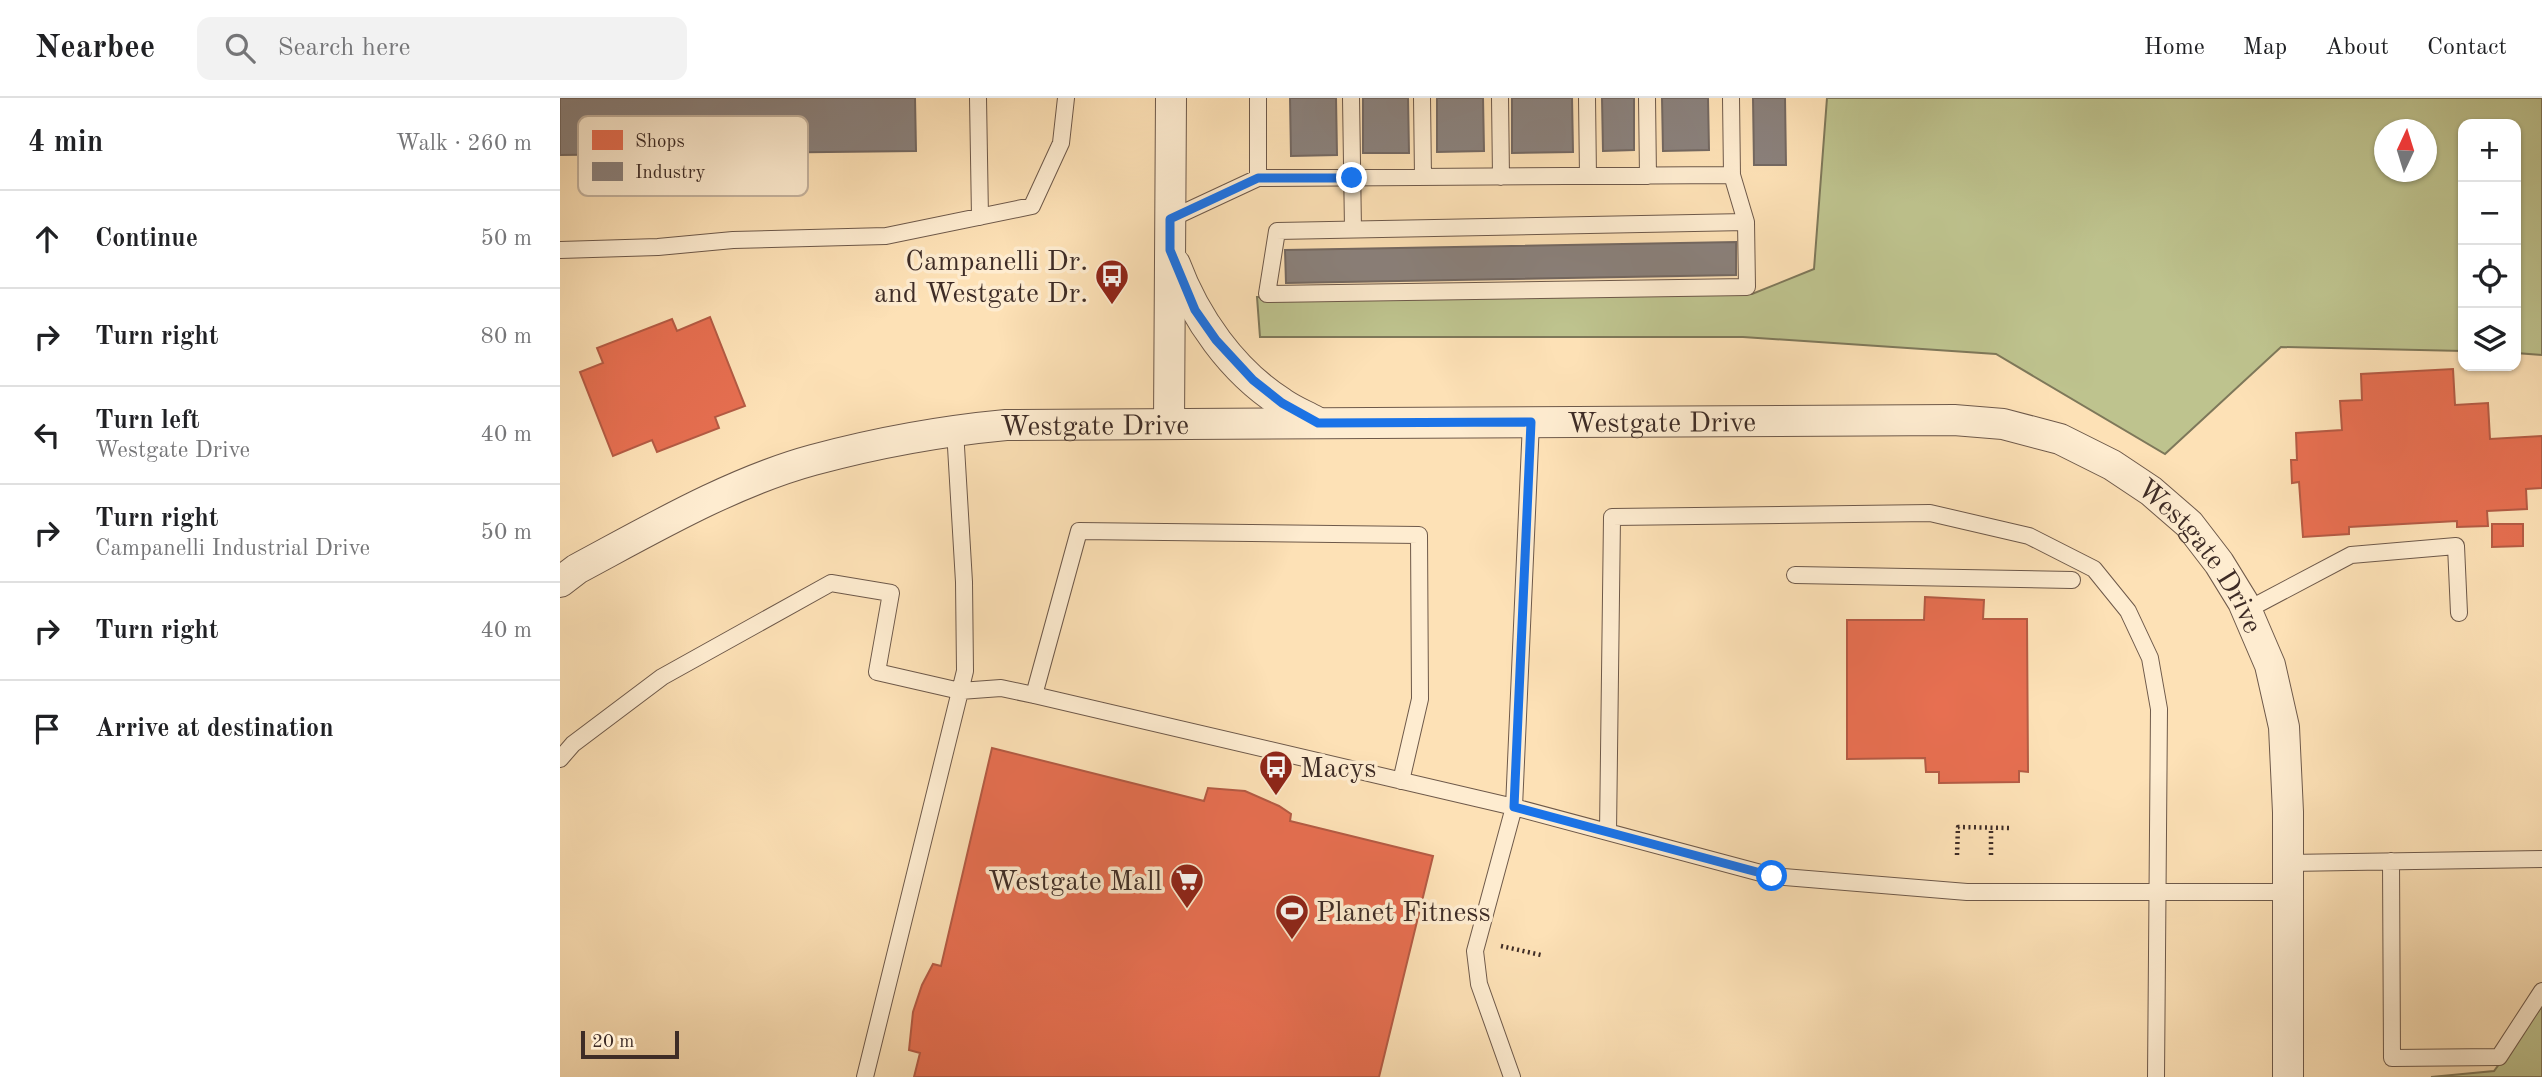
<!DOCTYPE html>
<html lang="en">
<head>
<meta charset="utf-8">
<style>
  body { margin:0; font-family:"Old Standard TT",serif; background:#f2f2f2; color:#202124 }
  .controls { position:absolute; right:21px; top:21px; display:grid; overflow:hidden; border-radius:14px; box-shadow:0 2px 5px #0004 }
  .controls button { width:63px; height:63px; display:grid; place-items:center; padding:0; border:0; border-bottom:2px solid #e0e0e0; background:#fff; color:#202124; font:35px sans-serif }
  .compass { position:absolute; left:1814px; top:21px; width:63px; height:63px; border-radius:50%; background:#fff; box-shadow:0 2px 5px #0004; rotate:4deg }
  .scale { position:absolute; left:21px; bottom:18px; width:98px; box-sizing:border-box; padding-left:7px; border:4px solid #3e2c26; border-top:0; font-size:19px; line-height:24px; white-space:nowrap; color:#3e2c26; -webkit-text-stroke:5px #feecd0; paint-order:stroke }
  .stop { position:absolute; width:21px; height:21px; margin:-16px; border:5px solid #1a73e8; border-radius:50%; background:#fff }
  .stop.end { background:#1a73e8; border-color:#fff; box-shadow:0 2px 7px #0008 }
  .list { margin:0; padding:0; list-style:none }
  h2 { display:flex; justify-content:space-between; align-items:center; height:91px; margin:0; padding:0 28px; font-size:30px }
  h2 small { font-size:23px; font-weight:400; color:#757577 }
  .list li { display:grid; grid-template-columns:46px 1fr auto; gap:21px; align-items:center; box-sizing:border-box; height:98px; padding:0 28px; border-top:2px solid #e0e0e0 }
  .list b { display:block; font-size:26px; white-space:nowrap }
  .list p { margin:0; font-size:23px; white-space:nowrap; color:#757577 }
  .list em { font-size:23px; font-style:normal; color:#757577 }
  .icon { flex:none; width:38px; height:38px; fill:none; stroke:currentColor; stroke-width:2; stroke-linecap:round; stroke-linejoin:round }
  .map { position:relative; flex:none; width:1982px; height:979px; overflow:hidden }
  header { display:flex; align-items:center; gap:42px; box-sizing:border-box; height:98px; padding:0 35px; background:#fff; border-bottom:2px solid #e0e0e0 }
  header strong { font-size:33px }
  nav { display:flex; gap:38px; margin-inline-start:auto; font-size:24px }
  .search { width:490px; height:63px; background:#f2f2f2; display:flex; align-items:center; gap:18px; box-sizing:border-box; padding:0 24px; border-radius:14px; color:#757577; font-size:26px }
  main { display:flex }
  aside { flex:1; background:#fff }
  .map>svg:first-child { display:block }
  .green { fill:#bec38e; stroke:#7e785a; stroke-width:2; fill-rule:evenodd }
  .shops { fill:#e76f51; stroke:#b45b44; stroke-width:2 }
  .industry { fill:#8a817c; stroke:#736862; stroke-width:2 }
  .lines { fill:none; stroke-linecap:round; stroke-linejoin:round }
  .lane-casing { stroke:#6e594a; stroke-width:18 }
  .street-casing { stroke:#6e594a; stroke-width:32 }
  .path { stroke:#3e2c26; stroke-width:4.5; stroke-dasharray:2 3.5; stroke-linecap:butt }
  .lane { stroke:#feecd0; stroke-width:16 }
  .street { stroke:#feecd0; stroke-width:30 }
  .route { stroke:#1a73e8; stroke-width:9 }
  .labels { text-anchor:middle; stroke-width:7; stroke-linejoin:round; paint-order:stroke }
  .poi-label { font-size:28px; fill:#3e2c26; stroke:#feecd0; text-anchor:end }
  .street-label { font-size:28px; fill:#3e2c26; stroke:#feecd0 }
  .key { fill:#feecd0; stroke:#c4b29d; stroke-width:2 }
  .key-label { font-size:19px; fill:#3e2c26 }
</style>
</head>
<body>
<header>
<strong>Nearbee</strong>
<div class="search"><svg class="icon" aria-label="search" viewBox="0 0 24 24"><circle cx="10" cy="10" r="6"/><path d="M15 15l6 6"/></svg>Search here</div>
<nav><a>Home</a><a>Map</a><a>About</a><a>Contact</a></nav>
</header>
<main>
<aside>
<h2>4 min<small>Walk · 260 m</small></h2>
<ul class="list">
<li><svg class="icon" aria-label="ahead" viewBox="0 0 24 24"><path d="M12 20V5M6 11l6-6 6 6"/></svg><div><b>Continue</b></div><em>50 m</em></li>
<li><svg class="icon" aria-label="right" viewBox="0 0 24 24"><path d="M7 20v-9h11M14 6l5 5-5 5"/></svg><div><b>Turn right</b></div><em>80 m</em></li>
<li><svg class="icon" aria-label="left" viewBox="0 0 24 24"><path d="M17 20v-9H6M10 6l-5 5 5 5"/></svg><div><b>Turn left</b><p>Westgate Drive</p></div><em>40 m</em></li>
<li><svg class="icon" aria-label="right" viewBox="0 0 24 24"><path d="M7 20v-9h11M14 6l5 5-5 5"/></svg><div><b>Turn right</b><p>Campanelli Industrial Drive</p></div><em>50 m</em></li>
<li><svg class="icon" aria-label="right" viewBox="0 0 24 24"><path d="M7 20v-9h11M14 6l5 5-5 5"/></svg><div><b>Turn right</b></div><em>40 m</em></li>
<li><svg class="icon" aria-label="arrive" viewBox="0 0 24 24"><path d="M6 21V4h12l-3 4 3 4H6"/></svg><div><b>Arrive at destination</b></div></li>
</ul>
</aside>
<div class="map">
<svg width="1982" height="979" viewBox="0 0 1982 979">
  <rect width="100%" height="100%" fill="#fde1b6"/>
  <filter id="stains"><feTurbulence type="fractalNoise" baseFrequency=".00286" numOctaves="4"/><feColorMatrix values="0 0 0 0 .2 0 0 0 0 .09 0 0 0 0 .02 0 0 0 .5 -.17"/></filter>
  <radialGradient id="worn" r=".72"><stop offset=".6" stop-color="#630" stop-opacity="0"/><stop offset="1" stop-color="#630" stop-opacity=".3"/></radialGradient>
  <path class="green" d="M1267,0h715v257l-26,-2v-229h-53v227l-182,-4 -116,107 -169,-100 -253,-17h-483l-3,-40 495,-3 62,-25zM1825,32h42v42h-42z
    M1982,908v71h-111l63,-6z"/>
  <path class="shops" d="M150,219l35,89 -30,11 4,11 -62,24 -5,-12 -39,16 -33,-84 23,-9 -6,-15 75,-29 5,12z
    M1893,271l2,36 33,-2 2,36 52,-3v52l-16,1 1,20 -40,2 1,15 -31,1v-6l-108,6v7l-46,3 -4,-55 -7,1 -1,-23h6l-1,-27 46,-3 -2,-29 22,-1 -1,-26z
    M1932,426h31v22l-31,1z
    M1365,499l59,3 -1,19h44l1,153 -9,-1v11l-80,1v-11h-13l-1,-14 -78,1v-139h77z
    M432,650l212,53 4,-13 37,3 34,15 12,8 -1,7 143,35 -54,221h-465l6,-24 -11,-3 4,-38 9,-27 11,-21 8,2z"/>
  <path class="industry" d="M0,0h355l1,53 -356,4z
    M730,0h46l1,57 -46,1z
    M803,0h45l1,55h-46z
    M877,0h46l1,53 -47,1z
    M952,0h60l1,54 -61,1z
    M1042,0h32v52l-31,1z
    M1102,0h46l1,52 -46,1z
    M1193,0h32l1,67h-32z
    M1176,144v33l-450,8 -1,-33z"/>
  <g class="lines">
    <g class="lane-casing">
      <path id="lane" d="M418,0l2,119
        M698,0v80
        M791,0l2,131
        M862,0l1,79
        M940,0l1,79
        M1027,0l1,78
        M1087,0l1,78
        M1172,77l14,47
        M610,121l88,-41 474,-3 -1,-77
        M1186,124l1,65 -480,7 10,-63z
        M0,152l98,-3 75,-7 153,-4 146,-30 29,-63 5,-45
        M1235,477l277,5
        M1687,512l104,-55 105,-9 3,67
        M474,597l45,-164 340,4 1,164 -19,82
        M0,661l13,-15 89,-67 169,-94 60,10 -14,79 83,19 41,-3 33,7 480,112 258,69 195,16h321
        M1048,734l4,-315 318,-4 99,23 65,33 34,42 22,47 9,51 -3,368
        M1831,763l1,197 107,-1 43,-66
        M1728,765l254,-4
        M305,979l100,-406 -1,-89 -9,-152
        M952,979l-33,-93 -4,-33 39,-144 17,-385"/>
    </g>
    <g class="street-casing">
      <g id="street">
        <path d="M615,166c20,54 57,107 107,139 10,7 22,12 33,18"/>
        <path d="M609,326l2,-326"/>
        <path id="s1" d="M0,484l17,-13c73,-39 155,-87 236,-109 63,-17 129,-29 193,-35l948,-5 49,4 57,15 52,26 39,26 38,33 30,39 24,39 27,63 14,62 4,85v265"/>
      </g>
    </g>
    <path class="path" d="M1397,757l1,-28 51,1
      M1431,757v-27
      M941,848l40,9"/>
    <use href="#lane" class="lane"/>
    <use href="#street" class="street"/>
  </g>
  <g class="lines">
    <path class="route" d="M792,80h-94l-88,41v31l25,60 21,30 37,40 29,23 36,20 213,-1 -17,385 258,69"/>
  </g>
  <defs>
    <g id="bus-pin" transform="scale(1.75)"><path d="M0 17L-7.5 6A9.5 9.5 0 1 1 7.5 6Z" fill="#8f2418" stroke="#feecd0"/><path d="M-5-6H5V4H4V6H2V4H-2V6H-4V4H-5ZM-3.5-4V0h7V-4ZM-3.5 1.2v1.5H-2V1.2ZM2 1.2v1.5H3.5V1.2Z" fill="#fff"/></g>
    <g id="supermarket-pin" transform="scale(1.75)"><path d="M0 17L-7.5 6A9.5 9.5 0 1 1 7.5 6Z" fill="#8f2418" stroke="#feecd0"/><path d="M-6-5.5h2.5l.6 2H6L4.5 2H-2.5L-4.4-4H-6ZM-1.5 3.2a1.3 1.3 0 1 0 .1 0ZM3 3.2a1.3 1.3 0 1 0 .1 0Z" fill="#fff"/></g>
    <g id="stadium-pin" transform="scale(1.75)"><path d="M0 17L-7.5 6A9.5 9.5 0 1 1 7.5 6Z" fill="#8f2418" stroke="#feecd0"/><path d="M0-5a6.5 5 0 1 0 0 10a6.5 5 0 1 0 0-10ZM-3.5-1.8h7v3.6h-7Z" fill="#fff"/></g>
  </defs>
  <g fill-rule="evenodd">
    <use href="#bus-pin" x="552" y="178"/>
    <use href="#bus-pin" x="716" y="669"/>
    <use href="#supermarket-pin" x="627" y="782"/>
    <use href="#stadium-pin" x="732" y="813"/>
  </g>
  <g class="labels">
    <g class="poi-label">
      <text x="528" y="172">Campanelli Dr.<tspan x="528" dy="32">and Westgate Dr.</tspan></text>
      <text x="740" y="679" text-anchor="start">Macys</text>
      <text x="602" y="792">Westgate Mall</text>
      <text x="756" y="823" text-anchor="start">Planet Fitness</text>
    </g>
    <g class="street-label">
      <text dy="10" stroke="none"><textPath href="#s1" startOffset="1134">Westgate Drive</textPath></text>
      <text dy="10" stroke="none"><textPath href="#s1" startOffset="567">Westgate Drive</textPath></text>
      <text dy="10" stroke="none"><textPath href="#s1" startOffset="1722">Westgate Drive</textPath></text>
    </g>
  </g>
  <rect x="18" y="18" width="230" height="80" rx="10" class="key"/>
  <rect x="32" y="32" width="31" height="20" fill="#e76f51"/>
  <rect x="32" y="64" width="31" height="19" fill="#8a817c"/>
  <g class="key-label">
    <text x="75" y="49">Shops</text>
    <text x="75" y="80">Industry</text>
  </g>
  <rect width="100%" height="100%" filter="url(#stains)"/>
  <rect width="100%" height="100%" fill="url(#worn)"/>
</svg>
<div class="controls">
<button>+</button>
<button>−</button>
<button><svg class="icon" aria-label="locate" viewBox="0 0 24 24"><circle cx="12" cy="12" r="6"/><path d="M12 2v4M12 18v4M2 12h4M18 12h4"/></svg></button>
<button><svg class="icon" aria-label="layers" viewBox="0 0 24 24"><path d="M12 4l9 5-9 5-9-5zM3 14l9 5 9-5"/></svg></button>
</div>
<svg class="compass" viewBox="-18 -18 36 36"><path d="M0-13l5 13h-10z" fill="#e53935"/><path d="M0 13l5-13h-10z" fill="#757577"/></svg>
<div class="scale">20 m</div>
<div class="stop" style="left:1212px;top:778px"></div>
<div class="stop end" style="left:792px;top:80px"></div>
</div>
</main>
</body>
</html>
